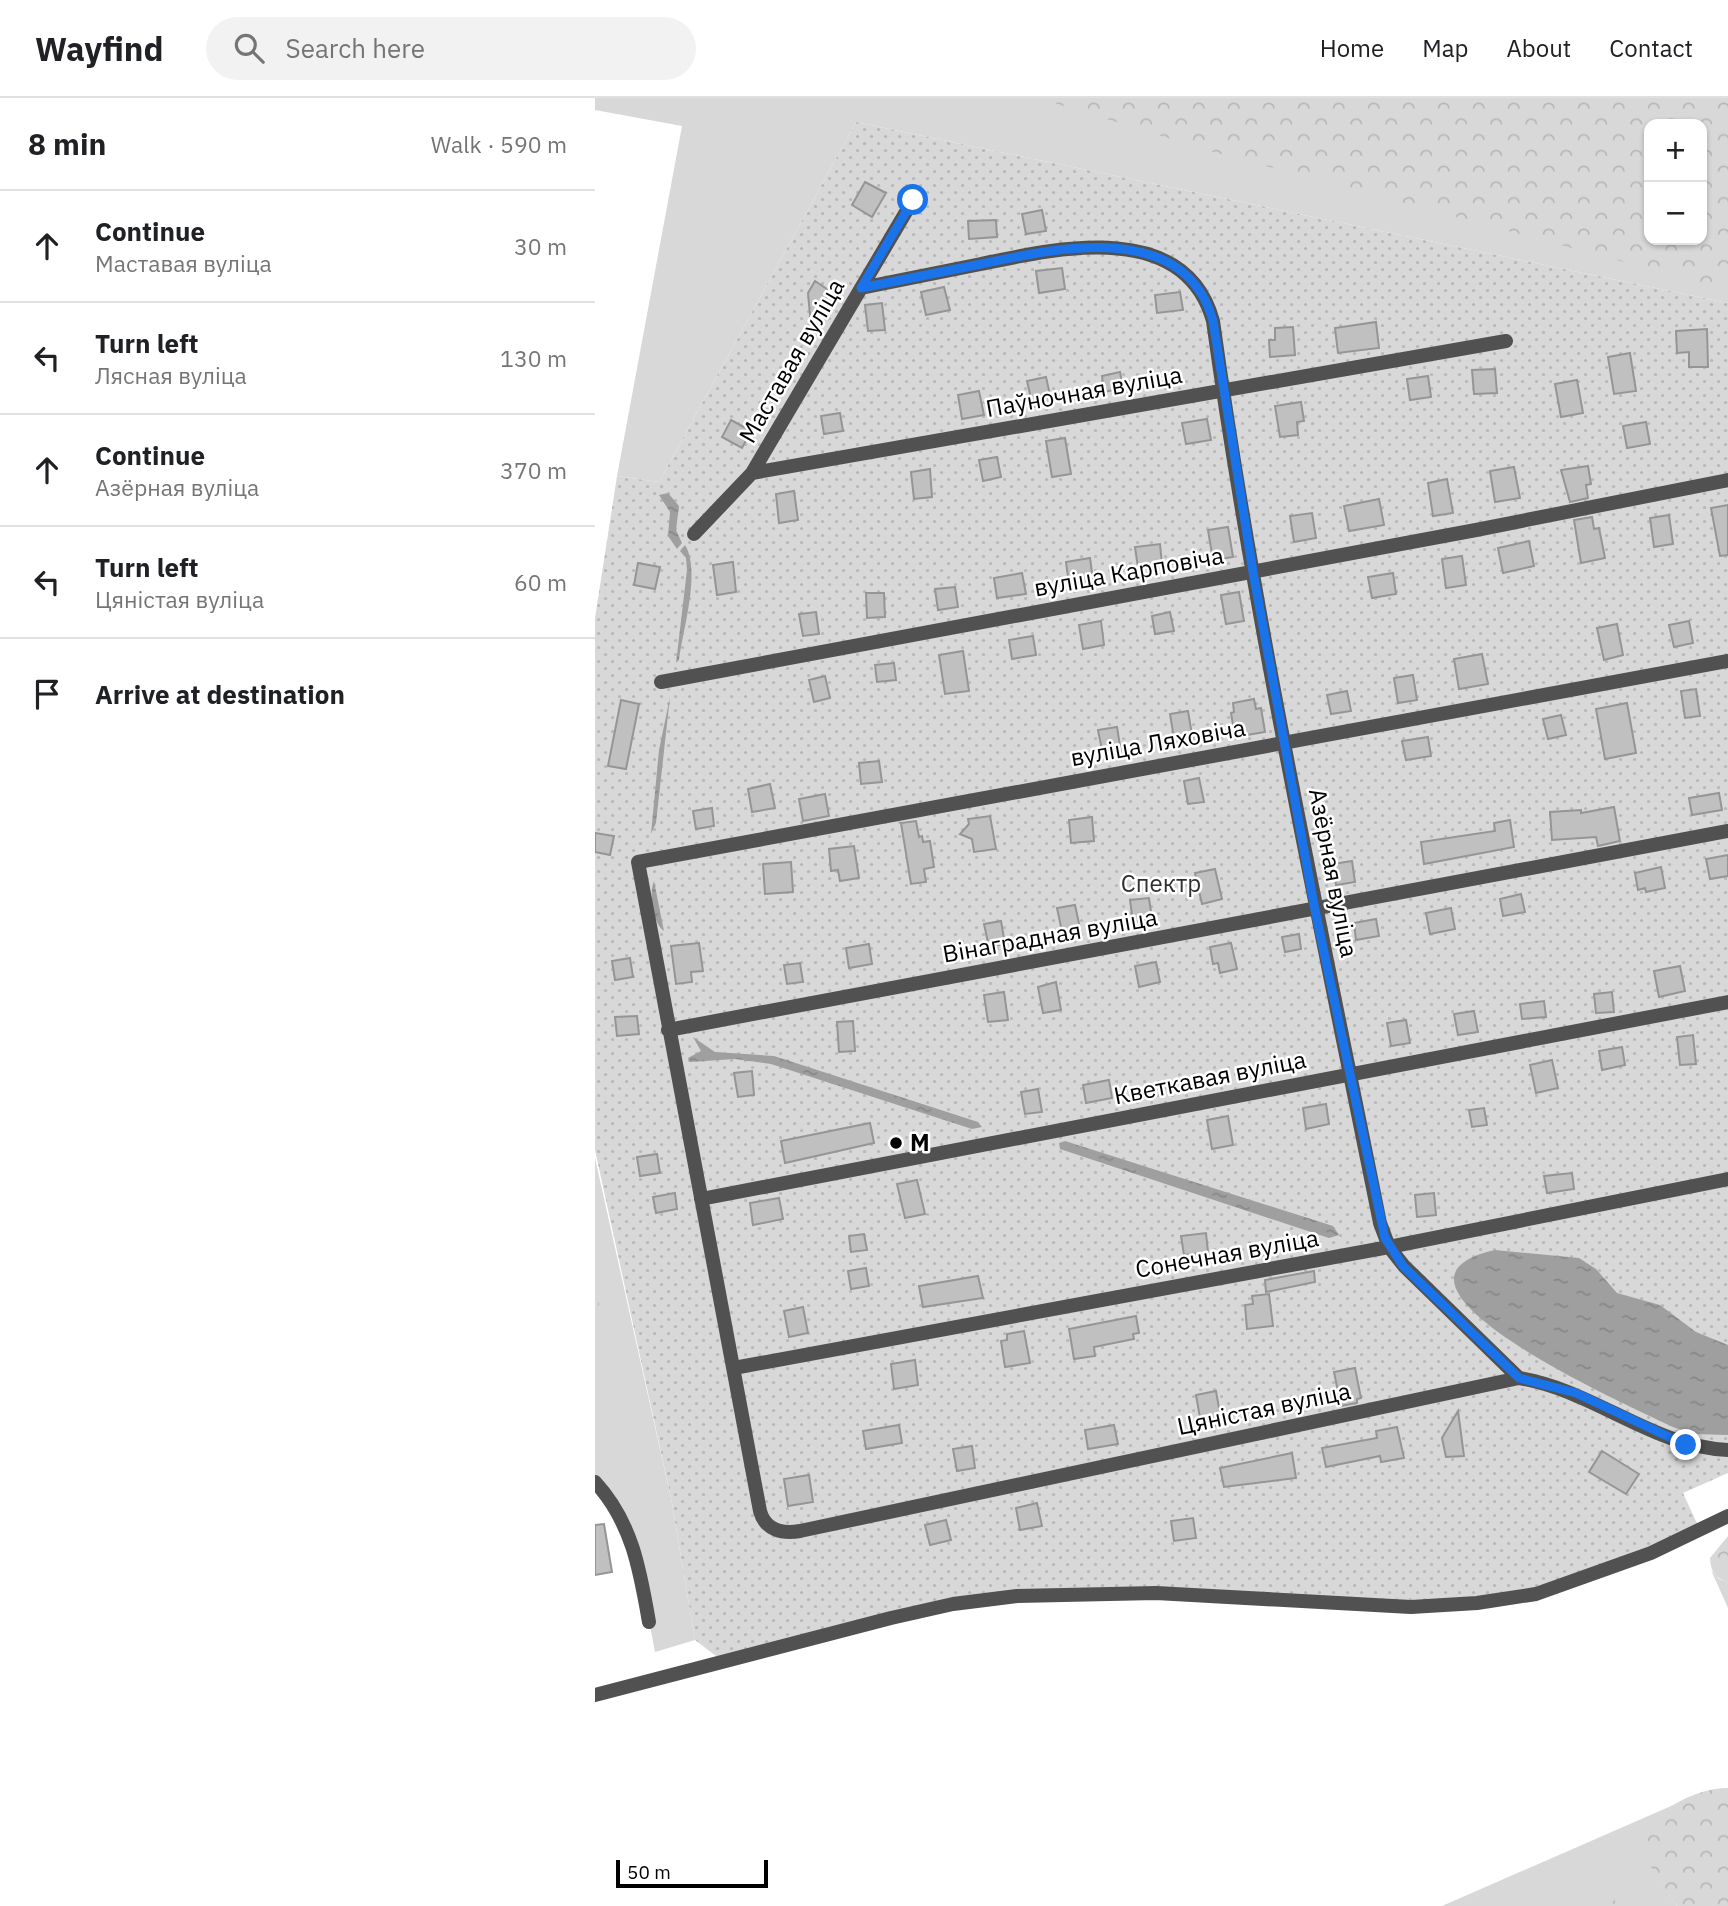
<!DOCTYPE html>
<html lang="en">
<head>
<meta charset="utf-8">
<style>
  body { margin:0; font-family:"IBM Plex Sans",sans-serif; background:#f2f2f2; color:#202124 }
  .controls { position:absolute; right:21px; top:21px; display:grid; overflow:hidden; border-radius:14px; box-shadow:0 2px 5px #0004 }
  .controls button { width:63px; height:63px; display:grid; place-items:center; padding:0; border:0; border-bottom:2px solid #e0e0e0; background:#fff; color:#202124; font:35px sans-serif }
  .scale { position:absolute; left:21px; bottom:18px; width:152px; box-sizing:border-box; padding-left:7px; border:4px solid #000; border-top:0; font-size:19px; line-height:24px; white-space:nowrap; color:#000; -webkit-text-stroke:5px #fff; paint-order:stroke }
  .stop { position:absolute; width:21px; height:21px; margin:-16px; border:5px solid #1a73e8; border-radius:50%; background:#fff }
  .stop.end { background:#1a73e8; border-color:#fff; box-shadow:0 2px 7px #0008 }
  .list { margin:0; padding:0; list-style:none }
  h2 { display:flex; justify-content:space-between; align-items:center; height:91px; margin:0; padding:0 28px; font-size:30px }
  h2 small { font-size:23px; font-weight:400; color:#757577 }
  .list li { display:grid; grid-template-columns:46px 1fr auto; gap:21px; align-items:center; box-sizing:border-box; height:112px; padding:0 28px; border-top:2px solid #e0e0e0 }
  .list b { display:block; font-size:26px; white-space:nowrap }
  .list p { margin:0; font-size:23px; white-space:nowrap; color:#757577 }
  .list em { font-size:23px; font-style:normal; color:#757577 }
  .icon { flex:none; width:38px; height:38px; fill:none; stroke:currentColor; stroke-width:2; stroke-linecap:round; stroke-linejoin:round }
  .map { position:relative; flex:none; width:1133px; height:1808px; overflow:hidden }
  header { display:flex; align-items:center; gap:42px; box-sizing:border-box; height:98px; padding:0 35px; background:#fff; border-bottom:2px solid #e0e0e0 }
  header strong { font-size:33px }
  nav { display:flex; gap:38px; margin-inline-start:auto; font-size:24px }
  .search { width:490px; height:63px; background:#f2f2f2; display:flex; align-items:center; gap:18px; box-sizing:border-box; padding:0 24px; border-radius:38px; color:#757577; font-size:26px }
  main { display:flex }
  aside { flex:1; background:#fff }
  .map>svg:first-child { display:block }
  .grass { fill:#d8d8d8; fill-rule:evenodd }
  .forest { fill:url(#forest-crowns); fill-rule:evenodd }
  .garden { fill:url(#garden-dots) }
  .water { fill:url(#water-ripples) }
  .building { fill:#c0c0c0; stroke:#959595; stroke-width:2 }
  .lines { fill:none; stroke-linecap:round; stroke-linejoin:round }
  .street { stroke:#515151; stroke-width:14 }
  .route { stroke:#1a73e8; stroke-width:9 }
  .poi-dot { fill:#000; stroke:#fff; stroke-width:2.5 }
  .labels { text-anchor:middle; stroke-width:5; stroke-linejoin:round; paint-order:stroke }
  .street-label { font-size:24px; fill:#000; stroke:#fff }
  .park-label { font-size:24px; fill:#2f2f2f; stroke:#fff }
  .poi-label { font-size:24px; font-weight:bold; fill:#000; stroke:#fff; text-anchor:start }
</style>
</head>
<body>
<header>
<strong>Wayfind</strong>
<div class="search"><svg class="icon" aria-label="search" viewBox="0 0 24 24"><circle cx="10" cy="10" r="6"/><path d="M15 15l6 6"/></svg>Search here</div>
<nav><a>Home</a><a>Map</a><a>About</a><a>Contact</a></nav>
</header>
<main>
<aside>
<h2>8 min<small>Walk · 590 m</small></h2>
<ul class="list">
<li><svg class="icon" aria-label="ahead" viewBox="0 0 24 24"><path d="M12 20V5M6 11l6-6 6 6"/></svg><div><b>Continue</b><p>Маставая вуліца</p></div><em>30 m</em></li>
<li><svg class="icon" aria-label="left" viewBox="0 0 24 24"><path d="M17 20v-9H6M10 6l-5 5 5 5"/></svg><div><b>Turn left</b><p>Лясная вуліца</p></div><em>130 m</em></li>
<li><svg class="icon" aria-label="ahead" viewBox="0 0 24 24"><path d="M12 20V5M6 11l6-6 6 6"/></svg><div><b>Continue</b><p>Азёрная вуліца</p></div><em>370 m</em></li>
<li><svg class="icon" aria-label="left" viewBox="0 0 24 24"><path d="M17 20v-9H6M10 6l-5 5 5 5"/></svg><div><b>Turn left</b><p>Цяністая вуліца</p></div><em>60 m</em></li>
<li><svg class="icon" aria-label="arrive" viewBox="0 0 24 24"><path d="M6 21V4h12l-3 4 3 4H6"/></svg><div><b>Arrive at destination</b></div></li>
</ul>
</aside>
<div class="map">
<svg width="1133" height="1808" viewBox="0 0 1133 1808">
  <defs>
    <pattern id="forest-crowns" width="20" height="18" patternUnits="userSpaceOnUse" patternTransform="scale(1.75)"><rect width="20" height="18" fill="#d8d8d8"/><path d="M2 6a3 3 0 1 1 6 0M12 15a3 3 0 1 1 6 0" fill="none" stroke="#b8b8b8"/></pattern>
    <pattern id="garden-dots" width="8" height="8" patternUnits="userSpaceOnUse" patternTransform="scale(1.75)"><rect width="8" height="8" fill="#d8d8d8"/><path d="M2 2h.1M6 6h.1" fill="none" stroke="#b8b8b8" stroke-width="1.8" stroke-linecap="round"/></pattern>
    <pattern id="water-ripples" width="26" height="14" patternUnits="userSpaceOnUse" patternTransform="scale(1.75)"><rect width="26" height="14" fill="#9f9f9f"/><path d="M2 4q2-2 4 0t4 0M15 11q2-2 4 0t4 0" fill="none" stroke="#878787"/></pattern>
  </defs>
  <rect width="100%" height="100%" fill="#fff"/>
  <path class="grass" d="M0,0h1133v205l-872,-181 -197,360 -42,-6 65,-350 -87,-16zM1054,26h53v116h-53z
    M0,1060l77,345 23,137 -40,12 -14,-74 -46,-96z
    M1116,1472l8,9 9,3v26z
    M1083,1705l-17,13 -11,16 10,50 17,24h-235z"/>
  <path class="forest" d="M443,0h690v192l-518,-139zM1054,26h53v116h-53z
    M0,1163l5,52 -5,16z
    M1133,1438v46c-13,-4 -17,-10 -18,-24z
    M1133,1690v118h-51c-11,-16 -30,-37 -31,-58 -1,-37 51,-60 82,-60z
    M1010,1794l7,4 6,10h-27l5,-13z"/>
  <path class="garden" d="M261,24l872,181v1170l-45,20 17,37 -106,46 -117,27 -460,-7 -297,63 -25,-19 -23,-137 -77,-353v-532l22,-142 42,6z"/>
  <path class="water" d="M73,395l11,13 -3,24 6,13 -5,6 -9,-13 2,-24 -11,-17z
    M90,447c16,26 -2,84 -6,115l-3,3 11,-93 -1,-12 -6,-7z
    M75,599l-14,126 -5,11 8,-84z
    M59,783l10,50c-12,-8 -15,-39 -10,-50z
    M98,939l22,15 59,4 204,66 4,5 -10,2 -201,-65 -36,-5 -45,3 -2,-4 13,-7z
    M470,1043l268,85 6,9 -10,3 -269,-89 -1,-6z
    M900,1152l84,8 17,11 21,24 43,12 36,27 32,13v90l-35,-1 -20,-7c-32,-16 -325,-144 -178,-177z"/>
  <path class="building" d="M270,84l21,11 -14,24 -20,-12z
    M447,112l4,21 -20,3 -4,-20z
    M401,122l1,17 -28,2 -1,-18z
    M467,170l3,21 -26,4 -3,-22z
    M220,183l15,10 -19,35 -3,-33z
    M349,189l6,23 -24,5 -5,-23z
    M585,194l3,18 -26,3 -2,-18z
    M287,205l3,27 -17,1 -3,-26z
    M781,224l3,26 -41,5 -3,-25z
    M698,229l2,28 -25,2 -1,-17h6v-12z
    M1112,231l1,38h-19v-15l-12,1 -1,-22z
    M1035,255l6,38 -22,3 -6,-37z
    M900,271l2,24 -23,1 -2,-24z
    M525,274l3,16 -19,4 -2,-16z
    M833,278l3,21 -21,3 -3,-21z
    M451,279l6,27 -19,3 -6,-26z
    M982,282l6,33 -22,4 -6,-33z
    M384,293l5,24 -22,4 -4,-24z
    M706,304l3,19 -7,1 1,13 -18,2 -5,-31z
    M245,315l3,18 -19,3 -3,-18z
    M612,321l4,21 -25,4 -4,-21z
    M136,322l20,11 -9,17 -20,-11z
    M1051,324l4,22 -23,4 -4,-22z
    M470,340l6,36 -19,3 -6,-36z
    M402,359l4,20 -18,4 -4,-21z
    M993,368l3,18 -5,1 2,13 -18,4 -9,-32z
    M919,369l6,31 -25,4 -5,-31z
    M335,371l2,28 -18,2 -3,-27z
    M852,381l6,34 -20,3 -5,-33z
    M199,393l4,29 -19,3 -3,-29z
    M784,401l5,26 -35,6 -5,-25z
    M1133,407v50l-8,1 -9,-48z
    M717,415l4,25 -22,4 -4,-26z
    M1074,417l4,29 -19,3 -4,-29z
    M997,419l2,12 5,-1 6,30 -24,5 -7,-43z
    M633,429l5,30 -20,3 -5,-30z
    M934,443l5,25 -31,7 -5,-25z
    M565,446l2,21 -24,3 -3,-21z
    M867,458l4,29 -20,3 -4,-29z
    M495,460l3,22 -24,4 -3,-22z
    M138,464l3,30 -19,3 -4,-30z
    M43,465l22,4 -5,22 -21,-4z
    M427,475l4,21 -29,4 -3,-20z
    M798,475l3,21 -24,4 -4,-21z
    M360,489l3,20 -20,3 -3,-21z
    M644,494l5,29 -18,3 -5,-29z
    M271,495h18l1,24 -18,1z
    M221,514l3,22 -16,2 -4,-22z
    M575,514l4,19 -19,3 -3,-18z
    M506,523l3,24 -21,4 -4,-24z
    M1094,523l4,22 -19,4 -5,-22z
    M1022,526l6,31 -19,5 -7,-32z
    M438,538l3,19 -24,4 -3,-19z
    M368,553l6,40 -24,3 -6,-39z
    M887,556l6,30 -29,5 -5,-30z
    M299,565l2,17 -19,2 -2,-17z
    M818,577l4,25 -19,3 -4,-25z
    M230,578l5,22 -16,4 -5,-22z
    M1101,591l4,27 -15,2 -4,-27z
    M752,593l4,20 -20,3 -4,-19z
    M659,601l2,10 5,-1 4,24 -30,5 -4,-24 3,-1 -1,-9z
    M26,602l18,4 -13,65 -18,-3z
    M1032,605l9,50 -31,6 -9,-50z
    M593,613l5,30 -18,3 -5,-30z
    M966,617l5,20 -18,4 -5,-20z
    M522,629l4,25 -18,3 -5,-25z
    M833,639l3,19 -25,4 -4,-19z
    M284,663l3,21 -21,2 -2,-21z
    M604,680l5,24 -16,2 -4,-23z
    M175,686l5,24 -23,4 -4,-23z
    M1124,695l3,17 -30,5 -3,-17z
    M230,696l4,22 -26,5 -4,-22z
    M1019,709l6,34 -22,5 -2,-9 -44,3 -2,-28 31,-2v3z
    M117,710l2,18 -18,3 -3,-18z
    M395,718l6,33 -22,3 -2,-13 -12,-5 9,-10 -1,-5z
    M497,719l2,24 -23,2 -2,-23z
    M915,722l4,27 -90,17 -3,-22 74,-11 -1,-8z
    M321,723l3,16 3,-1 1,6 7,-1 4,26 -10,2 2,13 -15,2 -10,-61z
    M0,735l19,3 -4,19 -15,-3z
    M259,748l5,32 -19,3 -2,-11 -7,1 -2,-22z
    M1133,757v21l-18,3 -4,-20z
    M757,763l3,21 -19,3 -3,-21z
    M196,764l2,30 -28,2 -2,-30z
    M1066,769l4,21 -19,4 -1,-4 -7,2 -3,-17z
    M620,771l7,30 -20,5 -7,-31z
    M926,796l4,18 -22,4 -3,-17z
    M554,800l3,21 -19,3 -3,-22z
    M480,807l6,28 -18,3 -6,-28z
    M856,810l4,21 -25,5 -4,-21z
    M781,821l3,17 -23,4 -2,-17z
    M406,823l4,23 -16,3 -5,-23z
    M704,836l2,15 -16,3 -3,-15z
    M104,845l4,28 -12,1 1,10 -16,2 -5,-38z
    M636,845l6,26 -17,4 -2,-10 -5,1 -3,-17z
    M274,846l3,20 -23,4 -3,-20z
    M35,860l3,19 -18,3 -3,-19z
    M561,864l4,20 -21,5 -4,-21z
    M205,865l3,19 -16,2 -3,-19z
    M1085,868l5,25 -26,6 -5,-26z
    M461,884l5,28 -18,3 -5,-26z
    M409,894l4,28 -20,2 -4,-27z
    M1017,894l2,20 -18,1 -2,-19z
    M949,903l2,16 -24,2 -2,-15z
    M879,913l4,21 -20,3 -4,-21z
    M42,918l2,18 -22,2 -2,-19z
    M811,922l4,23 -19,3 -4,-23z
    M258,923l2,30 -16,1 -2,-30z
    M1098,937l3,29 -16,1 -3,-28z
    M1027,949l3,18 -23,5 -3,-19z
    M957,962l6,28 -22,5 -6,-28z
    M157,973l2,24 -16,2 -4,-24z
    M514,982l3,18 -26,5 -3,-18z
    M443,991l4,23 -17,2 -4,-22z
    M731,1006l3,20 -23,5 -3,-21z
    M889,1010l3,17 -15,2 -3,-17z
    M633,1018l5,29 -21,4 -5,-29z
    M275,1025l4,20 -89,20 -4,-22z
    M62,1056l3,19 -20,3 -3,-19z
    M977,1075l2,16 -27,4 -3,-17z
    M322,1082l8,34 -20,4 -8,-34z
    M80,1095l2,16 -21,4 -3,-16z
    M839,1095l2,22 -19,2 -2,-22z
    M184,1100l4,21 -30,6 -3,-22z
    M611,1135l2,19 -24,3 -3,-19z
    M269,1136l3,16 -16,2 -2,-16z
    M271,1170l3,18 -18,3 -3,-18z
    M719,1173l1,11 -49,10 -1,-12z
    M383,1178l5,22 -60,9 -4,-21z
    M674,1196l4,32 -26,3 -2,-24 8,-1 -1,-8z
    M208,1209l5,26 -19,4 -5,-26z
    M541,1218l3,17 -6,1 1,5 -40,8 1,9 -21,3 -5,-30z
    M429,1233l6,32 -25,4 -4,-26 6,-1v-6z
    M320,1262l3,25 -24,4 -3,-25z
    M760,1270l6,30 -4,1v4l-16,3 -7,-34z
    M621,1293l6,34 -20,4 -6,-34z
    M863,1313l6,45 -18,1 -4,-19z
    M304,1327l3,18 -36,6 -3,-18z
    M519,1327l4,19 -30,5 -3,-19z
    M802,1329l7,31 -23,4 -1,-6 -54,11 -4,-19 55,-10 -1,-7z
    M377,1348l3,22 -18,3 -4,-22z
    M1007,1353l37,23 -13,20 -37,-22z
    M697,1355l4,25 -72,9 -4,-19z
    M214,1377l4,27 -25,4 -4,-27z
    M442,1405l5,23 -22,4 -4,-22z
    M598,1420l3,20 -22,3 -3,-20z
    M351,1422l5,20 -21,5 -5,-20z
    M9,1426l8,48 -17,3v-50z"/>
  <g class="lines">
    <path class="street" d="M266,190c40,-8 80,-16 120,-24 76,-16 204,-45 232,57 42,303 107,602 167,902l9,24 15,19 115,112
      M157,375l754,-132
      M99,436l58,-61 161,-273
      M1133,563l-1090,201 122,649c5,19 22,23 40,20l719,-153c75,12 133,69 209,72
      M66,584l815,-152 252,-50
      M73,932l1060,-199
      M106,1101l1027,-197
      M139,1270l655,-121 339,-68
      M0,1384c37,40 45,88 54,140
      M0,1597l296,-77 62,-14 64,-8 139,-3 255,14 66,-4 59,-9 115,-41 77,-37"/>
  </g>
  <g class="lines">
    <path class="route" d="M318,102l-52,88c40,-8 80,-16 120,-24 76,-16 204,-45 232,57l40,251 62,338 70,328 18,28 116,112 57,15 110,52"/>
  </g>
  <circle class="poi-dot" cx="301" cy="1045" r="7"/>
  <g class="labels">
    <g class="street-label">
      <text transform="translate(197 263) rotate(-60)" y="8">Маставая вуліца</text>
      <text transform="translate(489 294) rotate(-10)" y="8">Паўночная вуліца</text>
      <text transform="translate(534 474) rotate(-10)" y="8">вуліца Карповіча</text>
      <text transform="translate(563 645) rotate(-10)" y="8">вуліца Ляховіча</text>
      <text transform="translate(738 775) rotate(79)" y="8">Азёрная вуліца</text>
      <text transform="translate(455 838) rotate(-10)" y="8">Вінаградная вуліца</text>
      <text transform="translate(615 980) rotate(-11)" y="8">Кветкавая вуліца</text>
      <text transform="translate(632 1156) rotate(-10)" y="8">Сонечная вуліца</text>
      <text transform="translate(669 1311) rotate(-12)" y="8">Цяністая вуліца</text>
    </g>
    <g class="park-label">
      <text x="566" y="794">Спектр</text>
    </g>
    <g class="poi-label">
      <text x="315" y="1053">М</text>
    </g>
  </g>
</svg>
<div class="controls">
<button>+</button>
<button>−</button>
</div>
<div class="scale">50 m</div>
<div class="stop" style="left:318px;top:102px"></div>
<div class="stop end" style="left:1091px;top:1347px"></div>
</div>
</main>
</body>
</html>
